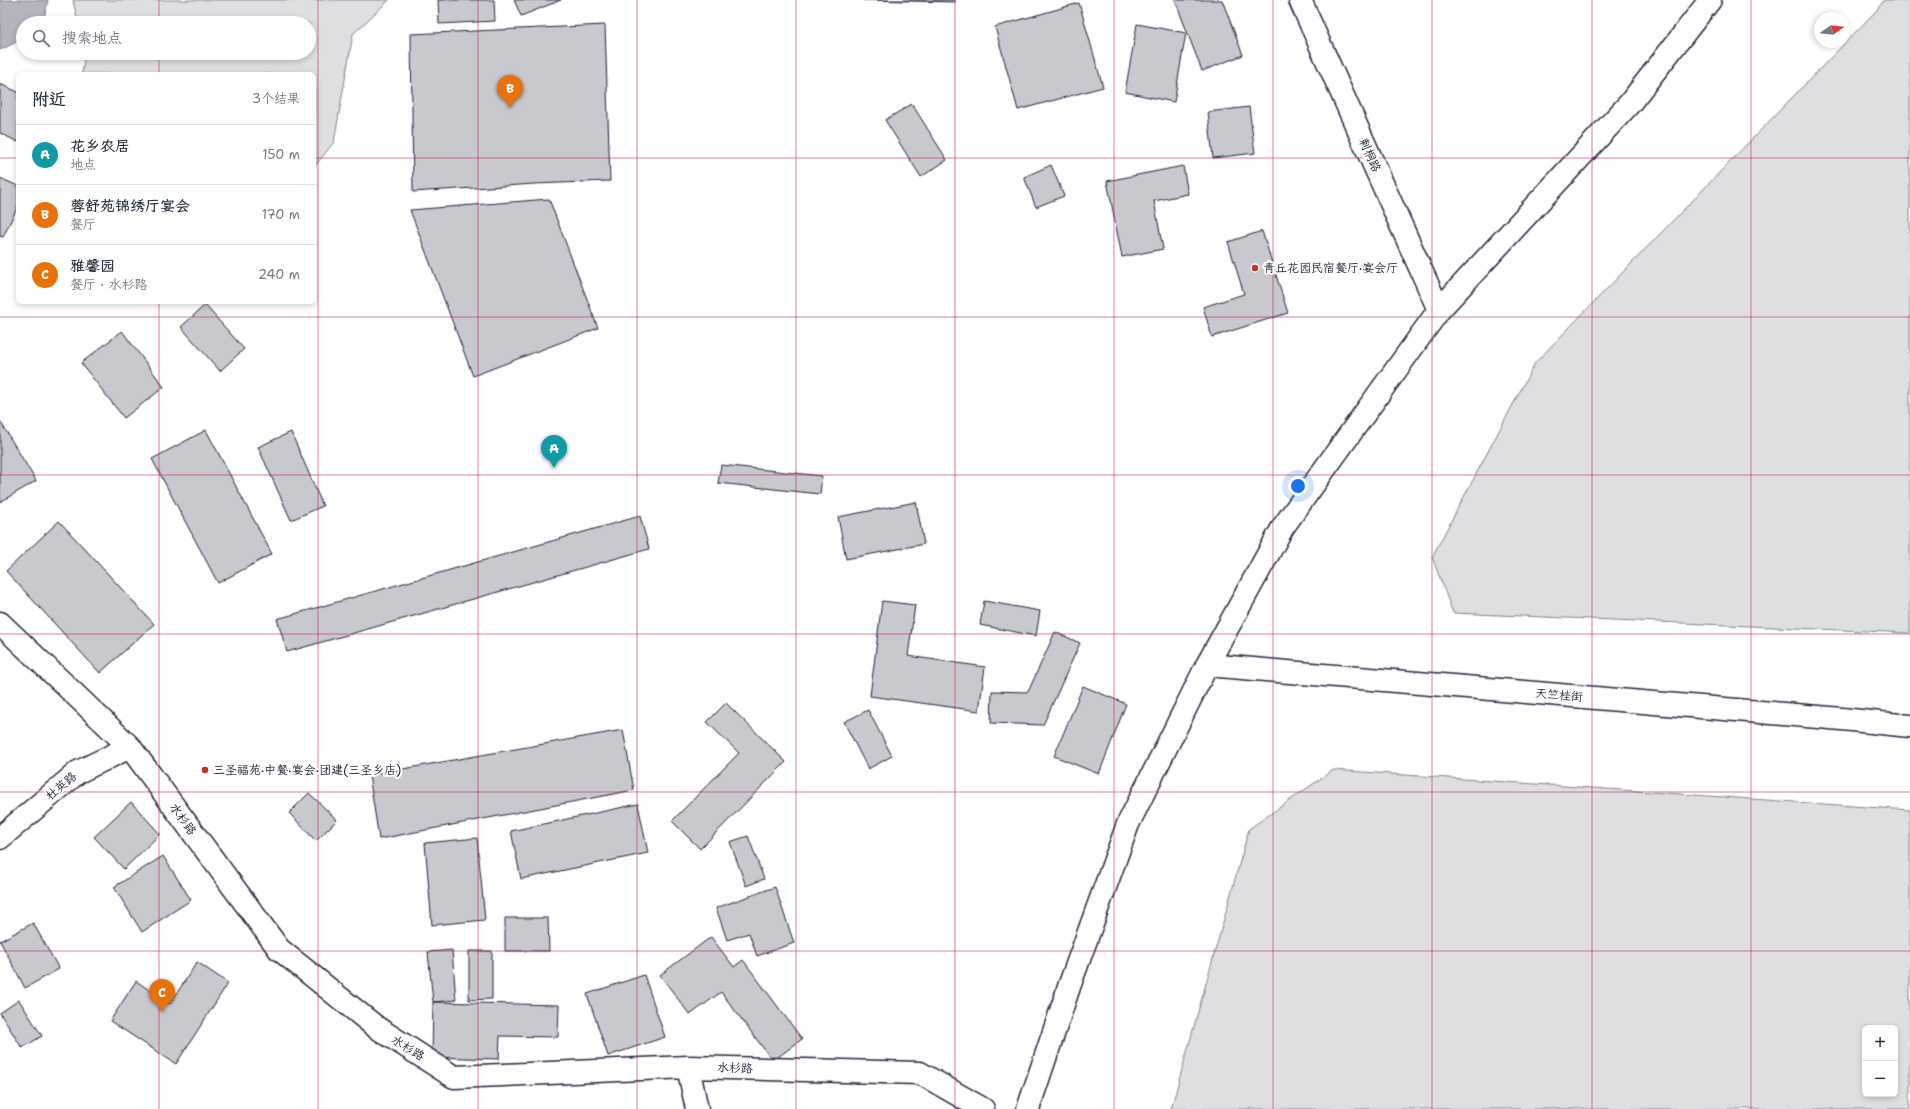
<!DOCTYPE html>
<html lang="zh">
<head>
<meta charset="utf-8">
<style>
  body { margin:0; font-family:"Shantell Sans","LXGW WenKai TC",sans-serif; background:#f2f2f3; color:#1f2937 }
  .controls { position:absolute; right:12px; bottom:12px; display:grid; overflow:hidden; border-radius:6px; box-shadow:0 2px 6px #0003 }
  .controls button { width:36px; height:36px; display:grid; place-items:center; padding:0; border:0; border-bottom:1px solid #e0e1e3; background:#fff; color:#1f2937; font:20px sans-serif }
  .compass { position:absolute; left:1814px; top:12px; width:36px; height:36px; border-radius:50%; background:#fff; box-shadow:0 2px 6px #0003; rotate:76deg }
  .you { position:absolute; left:1298px; top:486px; width:14px; height:14px; margin:-10px; border:3px solid #fff; border-radius:50%; background:#1a73e8; box-shadow:0 0 0 6px #1a73e833 }
  .badge { display:grid; place-items:center; width:26px; height:26px; border-radius:50%; background:#ea580c; color:#fff; font-size:13px; font-weight:700 }
  .pin { position:absolute; translate:-50% -33px; filter:drop-shadow(0 1px 2px #0008) }
  .pin::after { content:''; position:absolute; top:21px; width:14px; height:12px; background:inherit; clip-path:polygon(0 0,100% 0,50% 100%) }
  .list { margin:0; padding:0; list-style:none }
  h2 { display:flex; justify-content:space-between; align-items:center; height:52px; margin:0; padding:0 16px; font-size:17px }
  h2 small { font-size:13px; font-weight:400; color:#747a83 }
  .list li { display:grid; grid-template-columns:26px 1fr auto; gap:12px; align-items:center; box-sizing:border-box; height:60px; padding:0 16px; border-top:1px solid #e0e1e3 }
  .list b { display:block; font-size:15px; white-space:nowrap }
  .list p { margin:0; font-size:13px; white-space:nowrap; color:#747a83 }
  .list em { font-size:13px; font-style:normal; color:#747a83 }
  .icon { flex:none; width:22px; height:22px; fill:none; stroke:currentColor; stroke-width:2; stroke-linecap:round; stroke-linejoin:round }
  .map { position:relative; flex:none; width:1910px; height:1109px; overflow:hidden }
  .search { position:absolute; background:#fff; box-shadow:0 2px 6px #0003; left:16px; top:16px; width:300px; height:44px; display:flex; align-items:center; gap:10px; box-sizing:border-box; padding:0 14px; border-radius:22px; color:#747a83; font-size:15px }
  .panel { position:absolute; background:#fff; box-shadow:0 2px 6px #0003; left:16px; top:72px; width:300px; height:232px; border-radius:6px }
  .map>svg:first-child { display:block }
  .green { fill:#dfdfe2; stroke:#80808e; fill-rule:evenodd }
  .water { fill:#b4b4bc; stroke:#7a7a88 }
  .building { fill:#c8c8cf; stroke:#22223b }
  .lines { fill:none; stroke-linecap:round; stroke-linejoin:round }
  .minor-casing { stroke:#22223b; stroke-width:25 }
  .minor { stroke:#fff; stroke-width:22 }
  .grid { fill:none; stroke:#c2185b; stroke-width:1; stroke-opacity:0.55 }
  .poi-dot { fill:#c8321e; stroke:#fff; stroke-width:1.5 }
  .labels { text-anchor:middle; stroke-width:4; stroke-linejoin:round; paint-order:stroke }
  .street-label { font-size:12px; fill:#22223b; stroke:#fff }
  .poi-label { font-size:12px; fill:#22223b; stroke:#fff; text-anchor:start }
</style>
</head>
<body>
<div class="map">
<svg width="1910" height="1109" viewBox="0 0 1910 1109">
  <rect width="100%" height="100%" fill="#fff"/>
  <filter id="ink" filterUnits="userSpaceOnUse"><feTurbulence type="fractalNoise" baseFrequency=".025" numOctaves="2"/><feDisplacementMap in="SourceGraphic" scale="8" xChannelSelector="R" yChannelSelector="G"/><feConvolveMatrix kernelMatrix="1 2 1 2 8 2 1 2 1" color-interpolation-filters="sRGB"/></filter>
  <g filter="url(#ink)">
    <path class="green" d="M73,0h316l-36,34 -19,108 -20,25v-93h-232l3,-21h224v-30h-231z
      M1884,0h26v633l-457,-20 -21,-56 103,-194 341,-352z
      M1333,770l577,40v299h-739l78,-280zM1865,1028h30v66h-30z"/>
    <path class="water" d="M0,0h48l-5,23h-20v16l-23,11z"/>
    <path class="building" d="M438,0h56l1,21 -56,3z
      M514,0h47l-40,16z
      M863,0h92v2z
      M1175,0h47l21,55 -41,16z
      M1079,3l24,84 -85,23 -23,-83z
      M1137,24l49,9 -12,69 -49,-10z
      M605,25l5,156 -76,3 -121,8 -2,-158z
      M0,84l18,8v50l-18,-9z
      M912,104l35,56 -26,17 -36,-57z
      M1249,107l6,46 -42,5 -5,-46z
      M1051,165l13,31 -28,11 -12,-30z
      M1183,166l5,28 -34,7 9,48 -41,8 -15,-76z
      M0,178l18,8v20l-15,31 -3,-1z
      M549,199l49,129 -125,48 -63,-166z
      M1262,231l26,82 -76,24 -9,-30 41,-13 -16,-52z
      M205,305l39,44 -24,22 -39,-44z
      M122,331l42,56 -40,31 -43,-55z
      M0,421l36,60 -36,21z
      M206,430l66,124 -54,29 -66,-124z
      M291,432l32,74 -32,14 -33,-73z
      M721,465l101,11 -2,18 -102,-11z
      M916,502l8,42 -78,15 -8,-42z
      M640,516l9,33 -362,103 -10,-33z
      M59,521l95,103 -54,49 -94,-102z
      M882,601l33,4 -7,51 77,11 -6,44 -109,-15z
      M984,601l56,10 -4,25 -56,-11z
      M1055,632l25,11 -37,82 -52,-2 1,-32 36,1z
      M1083,686l43,18 -27,70 -45,-18z
      M726,703l60,59 -86,87 -28,-28 67,-68 -32,-31z
      M868,710l24,46 -24,13 -24,-47z
      M623,730l11,60 -255,49 -10,-64z
      M309,793l28,27 -21,21 -27,-28z
      M131,802l29,32 -36,35 -30,-32z
      M638,804l10,49 -127,26 -10,-48z
      M748,836l16,43 -18,7 -16,-44z
      M477,838l8,82 -53,5 -7,-82z
      M163,856l28,44 -49,32 -28,-45z
      M775,887l19,56 -37,13 -8,-23 -22,7 -11,-32z
      M505,918h43l1,33h-44z
      M33,923l26,46 -34,19 -25,-47z
      M711,937l23,30 9,-7 59,79 -29,22 -52,-69 -31,23 -30,-40z
      M452,950l4,50 -23,2 -5,-50z
      M469,951h23v48l-23,1z
      M197,962l31,21 -52,81 -66,-43 26,-40 34,23z
      M644,975l21,62 -57,19 -21,-62z
      M19,1000l23,36 -20,12 -22,-35z
      M433,1002l126,3 -1,32 -58,-1 -1,23 -67,-2z"/>
    <g class="lines">
      <g class="minor-casing">
        <path id="minor" d="M1300,0l139,310
          M0,623l130,124 149,202 97,78 78,50 234,-10 232,6 63,36
          M1207,665l635,54 68,7
          M0,838l78,-66 52,-25
          M688,1067l9,42
          M1028,1109l42,-125 58,-160 79,-159 76,-138 156,-217 191,-207 80,-103"/>
      </g>
      <use href="#minor" class="minor"/>
    </g>
  </g>
  <path class="grid" d="M159,0v23M318,0v1109M478,0v1109M637,0v1109M796,0v1109M955,0v1109M1114,0v1109M1273,0v1109M1432,0v1109M1592,0v1109M1751,0v1109M159,53v21M0,158h18M314,158h1596M159,302v807M0,317h1910M0,475h1910M0,634h1910M0,792h1910M0,951h1910"/>
  <g class="poi-dot">
    <circle cx="1255" cy="268" r="4"/>
    <circle cx="205" cy="770" r="4"/>
  </g>
  <g class="labels">
    <g class="street-label">
      <text transform="translate(1370 155) rotate(66)" y="4">刺桐路</text>
      <text transform="translate(1559 695) rotate(5)" y="4">天竺桂街</text>
      <text transform="translate(61 786) rotate(-40)" y="4">杜英路</text>
      <text transform="translate(183 819) rotate(54)" y="4">水杉路</text>
      <text transform="translate(408 1048) rotate(32)" y="4">水杉路</text>
      <text transform="translate(735 1068) rotate(2)" y="4">水杉路</text>
    </g>
    <g class="poi-label">
      <text x="1263" y="272">青丘花园民宿餐厅·宴会厅</text>
      <text x="213" y="774">三圣福苑·中餐·宴会·团建(三圣乡店)</text>
    </g>
  </g>
</svg>
<div class="controls">
<button>+</button>
<button>−</button>
</div>
<svg class="compass" viewBox="-18 -18 36 36"><path d="M0-13l5 13h-10z" fill="#e53935"/><path d="M0 13l5-13h-10z" fill="#747a83"/></svg>
<div class="you"></div>
<div class="pin badge" style="left:554px;top:468px;background:#0f9aa8">A</div>
<div class="pin badge" style="left:510px;top:108px;background:#e8710a">B</div>
<div class="pin badge" style="left:162px;top:1012px;background:#e8710a">C</div>
<div class="search"><svg class="icon" aria-label="search" viewBox="0 0 24 24"><circle cx="10" cy="10" r="6"/><path d="M15 15l6 6"/></svg>搜索地点</div>
<section class="panel">
<h2>附近<small>3个结果</small></h2>
<ul class="list">
<li><span class="badge" style="background:#0f9aa8">A</span><div><b>花乡农居</b><p>地点</p></div><em>150 m</em></li>
<li><span class="badge" style="background:#e8710a">B</span><div><b>蓉舒苑锦绣厅宴会</b><p>餐厅</p></div><em>170 m</em></li>
<li><span class="badge" style="background:#e8710a">C</span><div><b>雅馨园</b><p>餐厅 · 水杉路</p></div><em>240 m</em></li>
</ul>
</section>
</div>
</body>
</html>
